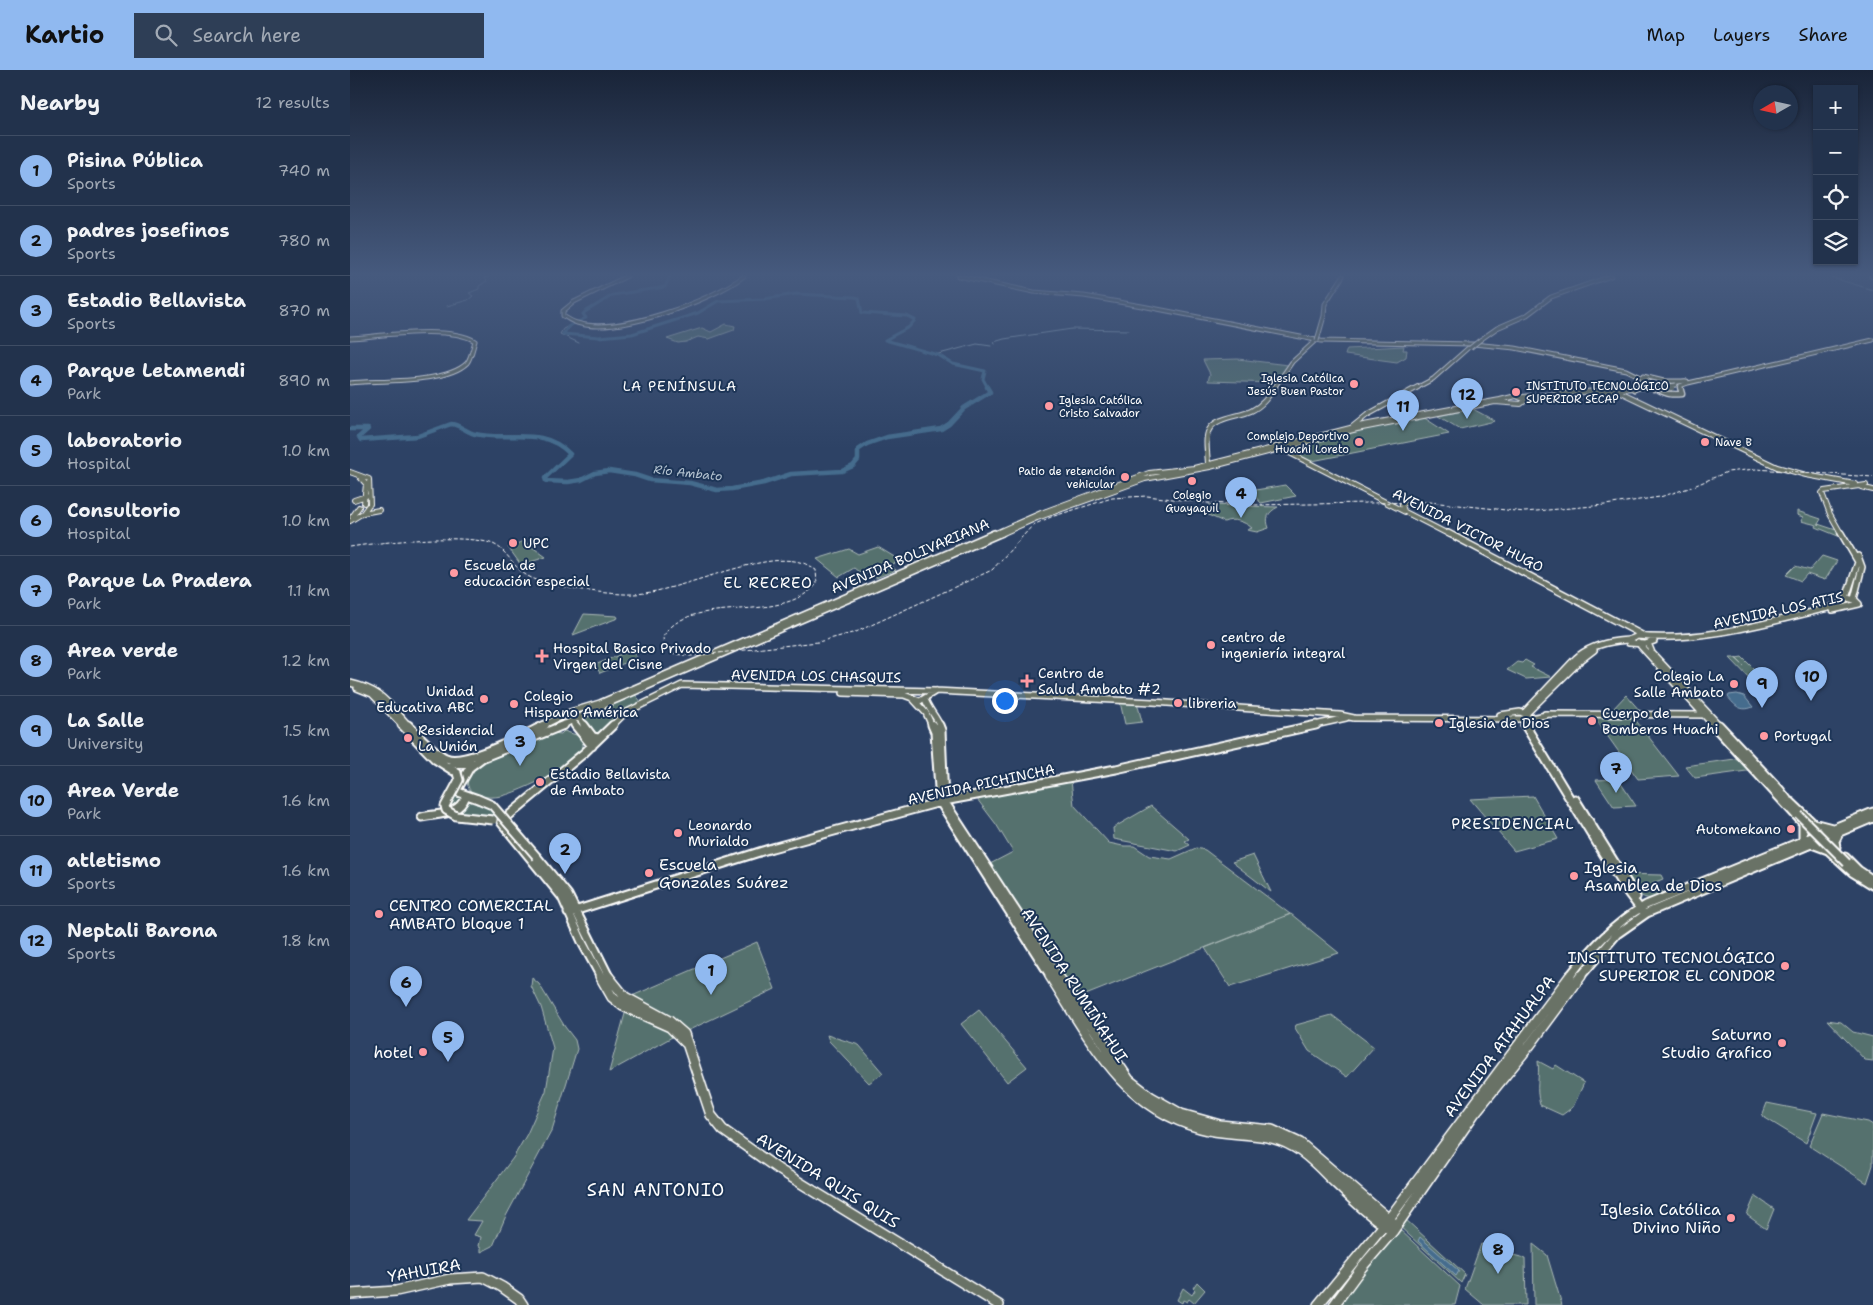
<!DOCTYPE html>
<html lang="en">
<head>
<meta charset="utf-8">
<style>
  body { margin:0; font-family:"Shantell Sans",sans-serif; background:#2e3e56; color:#f1f3f6 }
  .controls { position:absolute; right:15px; top:15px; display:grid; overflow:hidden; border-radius:0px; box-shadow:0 1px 4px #0004 }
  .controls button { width:45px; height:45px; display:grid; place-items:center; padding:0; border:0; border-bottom:1px solid #3f4d64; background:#22324c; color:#f1f3f6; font:25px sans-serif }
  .compass { position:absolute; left:1403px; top:15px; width:45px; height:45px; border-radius:50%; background:#22324c; box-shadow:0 1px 4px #0004; rotate:261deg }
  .you { position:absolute; left:654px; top:630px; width:18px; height:18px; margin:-12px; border:4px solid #fff; border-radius:50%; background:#1a73e8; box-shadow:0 0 0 8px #1a73e833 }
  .badge { display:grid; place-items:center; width:32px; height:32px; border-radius:50%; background:#90b9f0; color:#111; font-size:16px; font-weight:700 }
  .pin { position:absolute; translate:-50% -41px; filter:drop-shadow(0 1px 2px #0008) }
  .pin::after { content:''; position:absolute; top:26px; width:18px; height:15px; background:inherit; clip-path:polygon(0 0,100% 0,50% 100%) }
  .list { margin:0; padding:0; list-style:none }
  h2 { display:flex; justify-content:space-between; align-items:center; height:65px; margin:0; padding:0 20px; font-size:21px }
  h2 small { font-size:16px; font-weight:400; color:#a2aab5 }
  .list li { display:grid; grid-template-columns:32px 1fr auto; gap:15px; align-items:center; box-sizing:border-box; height:70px; padding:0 20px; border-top:1px solid #3f4d64 }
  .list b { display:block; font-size:19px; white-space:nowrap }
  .list p { margin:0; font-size:16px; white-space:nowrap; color:#a2aab5 }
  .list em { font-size:16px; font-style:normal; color:#a2aab5 }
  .icon { flex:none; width:28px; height:28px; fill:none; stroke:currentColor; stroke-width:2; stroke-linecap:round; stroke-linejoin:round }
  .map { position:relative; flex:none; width:1523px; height:1235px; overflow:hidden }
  header { display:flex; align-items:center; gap:30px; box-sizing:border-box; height:70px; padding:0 25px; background:#90b9f0; color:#111 }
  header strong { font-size:24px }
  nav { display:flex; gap:28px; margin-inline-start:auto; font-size:18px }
  .search { width:350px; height:45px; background:#2e3e56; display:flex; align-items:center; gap:12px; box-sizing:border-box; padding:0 18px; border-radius:0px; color:#a2aab5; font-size:19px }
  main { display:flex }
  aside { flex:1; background:#22324c }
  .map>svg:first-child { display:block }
  .green { fill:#55716e; stroke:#aab8b6 }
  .water { fill:#456c8d; stroke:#8fa7bb }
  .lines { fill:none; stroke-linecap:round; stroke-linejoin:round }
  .stream { stroke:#8fa7bb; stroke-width:1 }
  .river-far1 { stroke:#456c8d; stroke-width:3 }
  .river { stroke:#456c8d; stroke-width:4.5 }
  .major-far4-casing { stroke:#fff; stroke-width:5 }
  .major-far3-casing { stroke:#fff; stroke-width:6 }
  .major-far2-casing { stroke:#fff; stroke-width:8 }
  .major-far1-casing { stroke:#fff; stroke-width:11 }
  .major-casing { stroke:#fff; stroke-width:12 }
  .highway-far1-casing { stroke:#fff; stroke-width:5 }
  .highway-casing { stroke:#fff; stroke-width:7 }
  .major-far4 { stroke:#697266; stroke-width:3 }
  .major-far3 { stroke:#697266; stroke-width:4 }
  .major-far2 { stroke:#697266; stroke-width:5 }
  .major-far1 { stroke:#697266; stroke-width:7 }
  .major { stroke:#697266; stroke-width:9 }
  .highway-far1 { stroke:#697266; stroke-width:3 }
  .highway { stroke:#697266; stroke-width:4.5 }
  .rail { stroke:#fff; stroke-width:1; stroke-dasharray:4 2; stroke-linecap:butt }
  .major-bridge-far1-casing { stroke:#fff; stroke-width:5; stroke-linecap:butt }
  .major-bridge-casing { stroke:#fff; stroke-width:11; stroke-linecap:butt }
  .highway-bridge-far1-casing { stroke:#fff; stroke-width:5; stroke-linecap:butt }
  .highway-bridge-casing { stroke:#fff; stroke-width:7; stroke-linecap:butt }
  .major-bridge-far1 { stroke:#697266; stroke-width:3 }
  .major-bridge { stroke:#697266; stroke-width:7 }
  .highway-bridge-far1 { stroke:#697266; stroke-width:3 }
  .highway-bridge { stroke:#697266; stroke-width:4.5 }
  .poi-dot { fill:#ff9aa2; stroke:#1d3557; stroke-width:2 }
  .labels { text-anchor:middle; stroke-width:4; stroke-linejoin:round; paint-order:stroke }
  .far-poi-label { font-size:11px; fill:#fff; stroke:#1d3557; text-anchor:end }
  .far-water-label { font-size:12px; font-style:italic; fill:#b5c4d1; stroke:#1d3557 }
  .far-quarter-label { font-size:14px; letter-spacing:1px; fill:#fff; stroke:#1d3557 }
  .street-label { font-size:14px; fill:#fff; stroke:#1d3557 }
  .poi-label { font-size:14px; fill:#fff; stroke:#1d3557; text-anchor:start }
  .neighbourhood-label { font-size:15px; letter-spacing:1px; fill:#fff; stroke:#1d3557 }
  .near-poi-label { font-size:16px; fill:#fff; stroke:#1d3557; text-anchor:end }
  .near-street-label { font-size:16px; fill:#fff; stroke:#1d3557 }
  .near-neighbourhood-label { font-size:18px; letter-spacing:1px; fill:#fff; stroke:#1d3557 }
</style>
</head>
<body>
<header>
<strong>Kartio</strong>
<div class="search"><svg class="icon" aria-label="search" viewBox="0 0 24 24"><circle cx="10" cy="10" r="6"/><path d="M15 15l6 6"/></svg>Search here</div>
<nav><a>Map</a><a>Layers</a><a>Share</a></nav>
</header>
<main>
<aside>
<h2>Nearby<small>12 results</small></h2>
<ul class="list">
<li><span class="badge">1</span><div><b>Pisina Pública</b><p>Sports</p></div><em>740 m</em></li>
<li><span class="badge">2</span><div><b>padres josefinos</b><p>Sports</p></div><em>780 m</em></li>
<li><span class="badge">3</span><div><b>Estadio Bellavista</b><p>Sports</p></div><em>870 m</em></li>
<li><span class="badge">4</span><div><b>Parque Letamendi</b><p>Park</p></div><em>890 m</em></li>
<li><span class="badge">5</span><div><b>laboratorio</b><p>Hospital</p></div><em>1.0 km</em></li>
<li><span class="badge">6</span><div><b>Consultorio</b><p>Hospital</p></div><em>1.0 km</em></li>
<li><span class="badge">7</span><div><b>Parque La Pradera</b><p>Park</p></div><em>1.1 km</em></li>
<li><span class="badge">8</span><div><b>Area verde</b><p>Park</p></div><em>1.2 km</em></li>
<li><span class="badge">9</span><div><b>La Salle</b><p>University</p></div><em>1.5 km</em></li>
<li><span class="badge">10</span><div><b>Area Verde</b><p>Park</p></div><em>1.6 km</em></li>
<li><span class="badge">11</span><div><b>atletismo</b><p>Sports</p></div><em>1.6 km</em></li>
<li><span class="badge">12</span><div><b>Neptali Barona</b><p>Sports</p></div><em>1.8 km</em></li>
</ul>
</aside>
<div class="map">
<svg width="1523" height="1235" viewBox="0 0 1523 1235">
  <rect width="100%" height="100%" fill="#2d4265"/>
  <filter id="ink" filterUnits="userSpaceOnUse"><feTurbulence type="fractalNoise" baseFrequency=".02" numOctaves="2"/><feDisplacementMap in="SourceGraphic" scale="10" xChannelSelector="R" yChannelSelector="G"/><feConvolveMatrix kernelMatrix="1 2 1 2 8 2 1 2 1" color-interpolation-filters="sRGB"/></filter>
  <g filter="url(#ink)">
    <path class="green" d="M376,254l9,2 -1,4 -25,9 -11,-2 -12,5 -8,1 -11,-4 35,-11 9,4z
      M1054,276l-1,4h4l-1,7 -9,5 -52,-7 2,-6z
      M888,289l50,6 -12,18 -68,-2 2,-7 -7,-14z
      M1123,339l22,12 -35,8 -22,-13z
      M1073,347l26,17 -142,28 -26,-14z
      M935,415l11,11 -35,7 -11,-12z
      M859,435l69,2c-10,5 -13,11 -9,21l-12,4 -10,-2 5,-2c-8,-7 -19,-10 -28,-6l-16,-7 -1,-3z
      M1447,441l24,8 -3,5 18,6 2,6 -22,-9 1,-2 -16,-4 2,-4 -6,-2z
      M174,471l22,16 -25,8 -13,-18z
      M528,477l23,14 -11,4 6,5 -20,8 -14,-7 -3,1 -5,-4 -15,9 -22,-18 32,-10 9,5z
      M1472,486l15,5 -12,19 -18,-6 -6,7 -15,-6 9,-9 15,4z
      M234,544l33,2 1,2 -45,17z
      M281,580l6,8 -37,15 -5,-8z
      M1392,587l17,17 -8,2 7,6h-5l-23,-24h5l9,8 -8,-8z
      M1175,590l9,5 -3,2 20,10 -25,2 -19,-9 10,-8 5,1z
      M284,623l8,10 -43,33 -4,-1 -14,-17z
      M1276,625l15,17h-31z
      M770,632h17l5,20 -17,2z
      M1244,647l40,1 45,58 -41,3z
      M214,661l15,5 4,8v6c-9,7 -17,17 -27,23 -12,6 -41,20 -54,23 -16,3 -39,1 -34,-20l14,-15 71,-28 8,1z
      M1392,688l12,12 -59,8 -10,-12z
      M1268,709l18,27 -22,1 -18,-27z
      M721,711l3,24 35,38 14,3h11l15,10 22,3 25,-11 9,2 85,64 -212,84 -88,-134 23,-12 -17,-28 -19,-25z
      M108,714v11c18,5 33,6 39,24l-45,-6 -4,-6z
      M1183,726l25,43 -44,12 -44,-52z
      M801,736l38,33 -4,2 5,4 -13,6 -63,-12 -1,-11z
      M903,785l18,37 -39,-30z
      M1273,804l38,1 2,4 -10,4 13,12c-25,10 -30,-3 -43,-21z
      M941,844l48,39 -109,34 -25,-39z
      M407,872l18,47 -88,42 -10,-11 -43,-21 -2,-3z
      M182,908l7,6 26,43 10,13 2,9 -25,81 -47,88 -12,28 -12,6v-5l-2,-1 2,-9 -7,-2 8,-14 -16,-1 47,-62 14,-24 19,-43 7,-43 -12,-41 -10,-21z
      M276,940l43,22 5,4 -65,36z
      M629,940l48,57 -20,15 -46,-58z
      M982,945l42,32 -27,30 -38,-26 -14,-23 1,-3z
      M1477,950l14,2 12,10 20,5v24l-8,-1z
      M477,965l32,10 24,28 -14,10 -40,-42z
      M1188,991l15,8 3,-4 28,18 -11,24 -11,8 -22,-10c-5,-18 0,-27 -2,-44z
      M1417,1033l50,10 -11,30 -44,-27z
      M1473,1043l45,9 5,3v40l-6,18 -58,-37z
      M1405,1126l19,13 -8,20 -19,-14z
      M1054,1148l61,56 -4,9 -63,-58z
      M1048,1158l62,58 -5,19h-115z
      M1131,1174l20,8 24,6 1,47h-42l-19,-16z
      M1183,1174l14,11 15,50h-28z
      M847,1212l8,8 -11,13 -5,-4 -2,3 -4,-2 -1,3 -5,-3 6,-12 9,7 3,-5 -2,-2z"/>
    <path class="water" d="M1387,624l7,2 9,11c-12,5 -18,-1 -25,-10l1,-2z
      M1070,1167l39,34 -3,5 -38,-35z"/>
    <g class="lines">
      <path class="stream" d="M1477,206l46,14
        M97,236l21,-6 5,-4 -4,-3 10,-4v-3l8,-5 -3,-3 6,-2
        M219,256l-6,3 -3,5 19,9
        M645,274l-1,-2 10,-3 68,-10 57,1
        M585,285l42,-11 14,2"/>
      <path class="river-far1" d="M320,206l-5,11 -52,8 -28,17 -2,2 3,4 -17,8 -6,8 36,3 33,-3 66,-21 20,-12 46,-2 32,-5 59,3 4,1 3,15 45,3 8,4 -6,7 -24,13 53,15 15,9 32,7 -2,8 5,9"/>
      <path class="river" d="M0,359h18l-9,8 2,3 57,-4 33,-12c8,0 15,8 24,10 35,8 66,-9 95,20l-25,24 1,3 22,1 13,-2 14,-7 14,-2 26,4 15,5 40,3 27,7 15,-1 32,-6 27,-9 51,-3 11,-5 5,-6v-10l9,-6 20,-7 54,-8 8,-5 15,-16 26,-16 -3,-5"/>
      <g class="major-far4-casing">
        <path id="major-far4" d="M1521,206l2,1
          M968,267l6,-21 1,-12 18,-28
          M0,268c31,-2 100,-13 125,3 -2,6 -4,17 -8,22 -21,21 -88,17 -117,20
          M1130,270l17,-12 30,-13 24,-18 60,-21
          M1323,313l12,-2
          M924,318l18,-26 23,-21
          M1066,318l17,-9 35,-31
          M1281,318l18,-1"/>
      </g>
      <g class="major-far3-casing">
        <path id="major-far3" d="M1264,319l163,78 29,8 49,9
          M1250,323l12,1
          M1172,327l125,-10
          M1002,357l15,-12 51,-28
          M930,378l170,87
          M860,397l-2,-2c0,-10 -4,-26 1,-35 7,-13 29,-13 42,-19 11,-5 17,-14 24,-24
          M0,402l19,7 1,25
          M9,406l7,8 -2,19
          M1511,417l12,3
          M4,430l12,-4
          M1054,441l-2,-6 5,-3
          M13,443l16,-3
          M2,447l7,-10
          M0,451l13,-8 5,-7
          M641,465l50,-22 108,-40 45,-5 164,-42 142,-26 16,-4 10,4 -5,4 -26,-2 -138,27 -147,38 -65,12 -108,39 -38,17
          M1492,465l-12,-21 -8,-21 2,-2 42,-6"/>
      </g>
      <g class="major-far2-casing">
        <path id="major-far2" d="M1098,463l194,102
          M1504,529l8,-32 -4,-11
          M1483,540l26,-6 -4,-4 -8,-2
          M1279,573l16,1 9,-3
          M1288,573l76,83
          M1298,573l4,10 68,73
          M0,613c32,7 38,20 59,43
          M7,618l15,6 31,32
          M493,623l61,2 16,6 16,-10
          M575,629c3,10 11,17 15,27
          M564,630l12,13 6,13
          M1174,643l52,-55c11,-10 27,-15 42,-17 7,-1 13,0 19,-5 64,7 133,-14 195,-29l13,-6 13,-39 -17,-29
          M1176,644l55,-54 13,-10
          M1195,644l160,1
          M1150,645l20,-3 7,3v3
          M229,648l6,8
          M1172,649l4,7
          M222,651l4,5
          M192,656l28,-14 30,-9 394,-170
          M211,656l41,-20 400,-173
          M262,656l13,-13 57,-28 254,6 217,11 187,13 14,3 171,1 21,-4
          M960,656l36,-8"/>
      </g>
      <g class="major-far1-casing">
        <path id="major-far1" d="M52,655l33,34 22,14
          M58,655c8,8 28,29 38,33 18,9 81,-25 99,-33
          M225,655l17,21
          M234,655l9,12 5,1
          M582,655l3,7 5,70 111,175
          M589,655l2,5 3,71 115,176
          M1175,655l98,161 18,24
          M1363,655l88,96
          M1369,655l61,65 13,17
          M102,694l22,-1
          M128,729l-20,-7v-4l12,-21 12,-9 82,-33
          M1225,729l61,98
          M1441,732l22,21 19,5
          M72,747c18,-4 36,-1 44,-21
          M151,752l83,-69 29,-28
          M151,752l61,75 21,47 18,33
          M1453,753v17
          M1462,774l16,6 24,22 21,13
          M1486,777l-1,-6 4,-8
          M187,787l31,38 41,82
          M1495,787l14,14
          M1508,800l15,10
          M218,843l204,-65 172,-47 172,-32 200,-44
          M1219,907c22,-28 45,-54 77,-72l227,-93
          M1230,907l37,-43 30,-21 226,-95"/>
      </g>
      <g class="major-casing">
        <path id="major" d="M250,906l12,21 11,9 47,21 16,16
          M258,906l17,21 44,24 15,13 27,81 12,15 55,39 221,136
          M700,906c40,62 72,131 150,152 30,9 64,2 92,18 14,7 26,20 37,31 21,20 40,39 64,54
          M708,906l71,104 22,17 30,17 39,11 52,5 28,13 96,82
          M0,1224l46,-3 54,-12 33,-2 19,10 17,12 4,6
          M968,1235l70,-85 182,-244
          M984,1235l28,-38 31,-36 81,-117 56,-69 51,-69"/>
      </g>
      <g class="highway-far1-casing">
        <path id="highway-far1" d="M277,206l-53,26 -11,9v5c4,2 9,6 14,7 40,13 134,-22 167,-47
          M608,206l76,16 50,4 58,10 179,35 152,3 42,4 111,22 18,9 12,9
          M1293,306l21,5h23
          M1285,318l10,-4 -4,-5
          M1331,318l-1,-2 8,-3 185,-43"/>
      </g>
      <g class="highway-casing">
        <path id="highway" d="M1304,317c10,7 17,8 28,7l-2,-7
          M1284,319l4,-2"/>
      </g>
      <use href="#major-far4" class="major-far4"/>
      <use href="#major-far3" class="major-far3"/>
      <use href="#major-far2" class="major-far2"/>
      <use href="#major-far1" class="major-far1"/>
      <use href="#major" class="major"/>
      <use href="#highway-far1" class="highway-far1"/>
      <use href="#highway" class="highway"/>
      <path class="rail" d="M0,477c31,-5 115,-14 143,-3 14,6 20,23 33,31 18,12 85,20 107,19 47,-1 129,-45 170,-31 4,1 9,5 13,7l1,14c-39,43 -128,7 -154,53l1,10 11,7 16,2 127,-14 38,-10 136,-62 41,-45 18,-8 61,-19 35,-2 60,7 42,2 181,-3 95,10 80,-7 55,-8 29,-9 38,-16 29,-3 117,8"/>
      <g class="major-bridge-far1-casing">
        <path id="major-bridge-far1" d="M967,271l1,-4
          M1120,278l10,-8
          M1299,317l12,-2
          M1308,317l18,-2"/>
      </g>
      <g class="major-bridge-casing">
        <path id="major-bridge" d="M107,703l2,7 -14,26 1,4 10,6 37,4
          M128,729l14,6 45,52
          M1449,745l48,48"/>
      </g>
      <g class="highway-bridge-far1-casing">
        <path id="highway-bridge-far1" d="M1314,318h8"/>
      </g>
      <g class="highway-bridge-casing">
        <path id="highway-bridge" d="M1302,319l20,-1"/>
      </g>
      <use href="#major-bridge-far1" class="major-bridge-far1"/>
      <use href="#major-bridge" class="major-bridge"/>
      <use href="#highway-bridge-far1" class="highway-bridge-far1"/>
      <use href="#highway-bridge" class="highway-bridge"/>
    </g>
  </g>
  <linearGradient id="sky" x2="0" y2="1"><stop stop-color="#192438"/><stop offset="0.54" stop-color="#465a7e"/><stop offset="1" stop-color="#465a7e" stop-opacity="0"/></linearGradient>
  <rect width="1523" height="379" fill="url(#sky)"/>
  <g class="poi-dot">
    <circle cx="1004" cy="314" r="5"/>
    <circle cx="1166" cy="322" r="5"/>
    <circle cx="699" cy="336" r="5"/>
    <circle cx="1009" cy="372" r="5"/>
    <circle cx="1355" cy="372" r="5"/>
    <circle cx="775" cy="407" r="5"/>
    <circle cx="842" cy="411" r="5"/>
    <circle cx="163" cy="473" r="5"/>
    <circle cx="104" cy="503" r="5"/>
    <circle cx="861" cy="575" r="5"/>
    <path d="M189.5 578.5h5v5h5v5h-5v5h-5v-5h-5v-5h5z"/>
    <path d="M674.5 603.5h5v5h5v5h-5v5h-5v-5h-5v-5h5z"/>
    <circle cx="1384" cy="614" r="5"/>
    <circle cx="134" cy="629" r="5"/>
    <circle cx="828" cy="633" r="5"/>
    <circle cx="164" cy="634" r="5"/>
    <circle cx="1242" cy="651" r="5"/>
    <circle cx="1089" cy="653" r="5"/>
    <circle cx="1414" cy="666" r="5"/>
    <circle cx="58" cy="668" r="5"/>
    <circle cx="190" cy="712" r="5"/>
    <circle cx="1441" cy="759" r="5"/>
    <circle cx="328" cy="763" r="5"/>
    <circle cx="299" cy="803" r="5"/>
    <circle cx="1224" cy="806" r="5"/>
    <circle cx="29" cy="844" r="5"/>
    <circle cx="1435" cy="896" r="5"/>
    <circle cx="1432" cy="973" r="5"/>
    <circle cx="73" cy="982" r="5"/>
    <circle cx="1381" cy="1148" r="5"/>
  </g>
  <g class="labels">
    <g class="far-poi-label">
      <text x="994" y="312">Iglesia Católica<tspan x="994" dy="13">Jesús Buen Pastor</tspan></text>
      <text x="1176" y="320" text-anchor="start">INSTITUTO TECNOLÓGICO<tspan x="1176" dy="13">SUPERIOR SECAP</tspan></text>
      <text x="709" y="334" text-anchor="start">Iglesia Católica<tspan x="709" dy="13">Cristo Salvador</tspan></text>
      <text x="999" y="370">Complejo Deportivo<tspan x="999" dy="13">Huachi Loreto</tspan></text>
      <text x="1365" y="376" text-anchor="start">Nave B</text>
      <text x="765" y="405">Patio de retención<tspan x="765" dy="13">vehicular</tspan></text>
      <text x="842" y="429" text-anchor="middle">Colegio<tspan x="842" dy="13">Guayaquil</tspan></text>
    </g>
    <g class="far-water-label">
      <text transform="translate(338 403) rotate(6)" y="4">Río Ambato</text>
    </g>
    <g class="far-quarter-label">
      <text x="330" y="321">LA PENÍNSULA</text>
    </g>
    <g class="street-label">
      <text transform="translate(1118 460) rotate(27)" y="5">AVENIDA VICTOR HUGO</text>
      <text transform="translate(560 486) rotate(-23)" y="5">AVENIDA BOLIVARIANA</text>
      <text transform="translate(1428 540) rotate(-12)" y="5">AVENIDA LOS ATIS</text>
      <text transform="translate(466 606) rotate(1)" y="5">AVENIDA LOS CHASQUIS</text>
      <text transform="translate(631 714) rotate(-12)" y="5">AVENIDA PICHINCHA</text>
    </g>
    <g class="poi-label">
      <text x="173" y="478">UPC</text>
      <text x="114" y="500">Escuela de<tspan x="114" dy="16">educación especial</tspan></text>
      <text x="871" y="572">centro de<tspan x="871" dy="16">ingeniería integral</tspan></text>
      <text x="203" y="583">Hospital Basico Privado<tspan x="203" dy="16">Virgen del Cisne</tspan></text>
      <text x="688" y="608">Centro de<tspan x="688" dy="16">Salud Ambato #2</tspan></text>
      <text x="1374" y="611" text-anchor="end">Colegio La<tspan x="1374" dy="16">Salle Ambato</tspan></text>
      <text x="124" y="626" text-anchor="end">Unidad<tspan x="124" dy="16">Educativa ABC</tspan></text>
      <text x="174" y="631">Colegio<tspan x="174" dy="16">Hispano América</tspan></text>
      <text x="838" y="638">libreria</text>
      <text x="1252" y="648">Cuerpo de<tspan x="1252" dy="16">Bomberos Huachi</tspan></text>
      <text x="1099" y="658">Iglesia de Dios</text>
      <text x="68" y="665">Residencial<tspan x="68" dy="16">La Unión</tspan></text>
      <text x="1424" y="671">Portugal</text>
      <text x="200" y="709">Estadio Bellavista<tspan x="200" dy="16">de Ambato</tspan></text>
      <text x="338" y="760">Leonardo<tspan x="338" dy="16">Murialdo</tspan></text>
      <text x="1431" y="764" text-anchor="end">Automekano</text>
    </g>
    <g class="neighbourhood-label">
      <text x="418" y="518">EL RECREO</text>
      <text x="1163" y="759">PRESIDENCIAL</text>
    </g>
    <g class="near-poi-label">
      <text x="309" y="800" text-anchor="start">Escuela<tspan x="309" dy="18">Gonzales Suárez</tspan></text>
      <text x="1234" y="803" text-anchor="start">Iglesia<tspan x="1234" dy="18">Asamblea de Dios</tspan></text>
      <text x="39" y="841" text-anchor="start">CENTRO COMERCIAL<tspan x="39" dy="18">AMBATO bloque 1</tspan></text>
      <text x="1425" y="893">INSTITUTO TECNOLÓGICO<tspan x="1425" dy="18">SUPERIOR EL CONDOR</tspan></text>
      <text x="1422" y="970">Saturno<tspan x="1422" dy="18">Studio Grafico</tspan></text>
      <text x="63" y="988">hotel</text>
      <text x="1371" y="1145">Iglesia Católica<tspan x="1371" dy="18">Divino Niño</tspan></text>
    </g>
    <g class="near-street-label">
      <text transform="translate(725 915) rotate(57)" y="6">AVENIDA RUMIÑAHUI</text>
      <text transform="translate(1149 976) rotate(-53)" y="6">AVENIDA ATAHUALPA</text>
      <text transform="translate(478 1110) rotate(32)" y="6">AVENIDA QUIS QUIS</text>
      <text transform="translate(74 1200) rotate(-10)" y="6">YAHUIRA</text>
    </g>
    <g class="near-neighbourhood-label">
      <text x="306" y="1126">SAN ANTONIO</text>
    </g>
  </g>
</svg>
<div class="controls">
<button>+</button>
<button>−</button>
<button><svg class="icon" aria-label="locate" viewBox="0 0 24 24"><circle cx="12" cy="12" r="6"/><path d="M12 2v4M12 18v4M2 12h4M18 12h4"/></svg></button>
<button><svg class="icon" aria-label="layers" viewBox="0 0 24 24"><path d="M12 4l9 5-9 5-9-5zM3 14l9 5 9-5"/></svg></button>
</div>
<svg class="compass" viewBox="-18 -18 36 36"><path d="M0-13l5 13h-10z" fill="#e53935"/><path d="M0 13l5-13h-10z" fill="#a2aab5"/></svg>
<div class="you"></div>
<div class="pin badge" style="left:361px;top:925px">1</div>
<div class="pin badge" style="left:215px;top:804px">2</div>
<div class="pin badge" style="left:170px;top:696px">3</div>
<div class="pin badge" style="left:891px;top:448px">4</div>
<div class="pin badge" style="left:98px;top:992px">5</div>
<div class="pin badge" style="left:56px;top:937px">6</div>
<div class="pin badge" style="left:1266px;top:723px">7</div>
<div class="pin badge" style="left:1148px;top:1204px">8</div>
<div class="pin badge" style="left:1412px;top:638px">9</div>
<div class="pin badge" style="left:1461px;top:631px">10</div>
<div class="pin badge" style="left:1053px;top:361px">11</div>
<div class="pin badge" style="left:1117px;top:349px">12</div>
</div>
</main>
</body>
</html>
